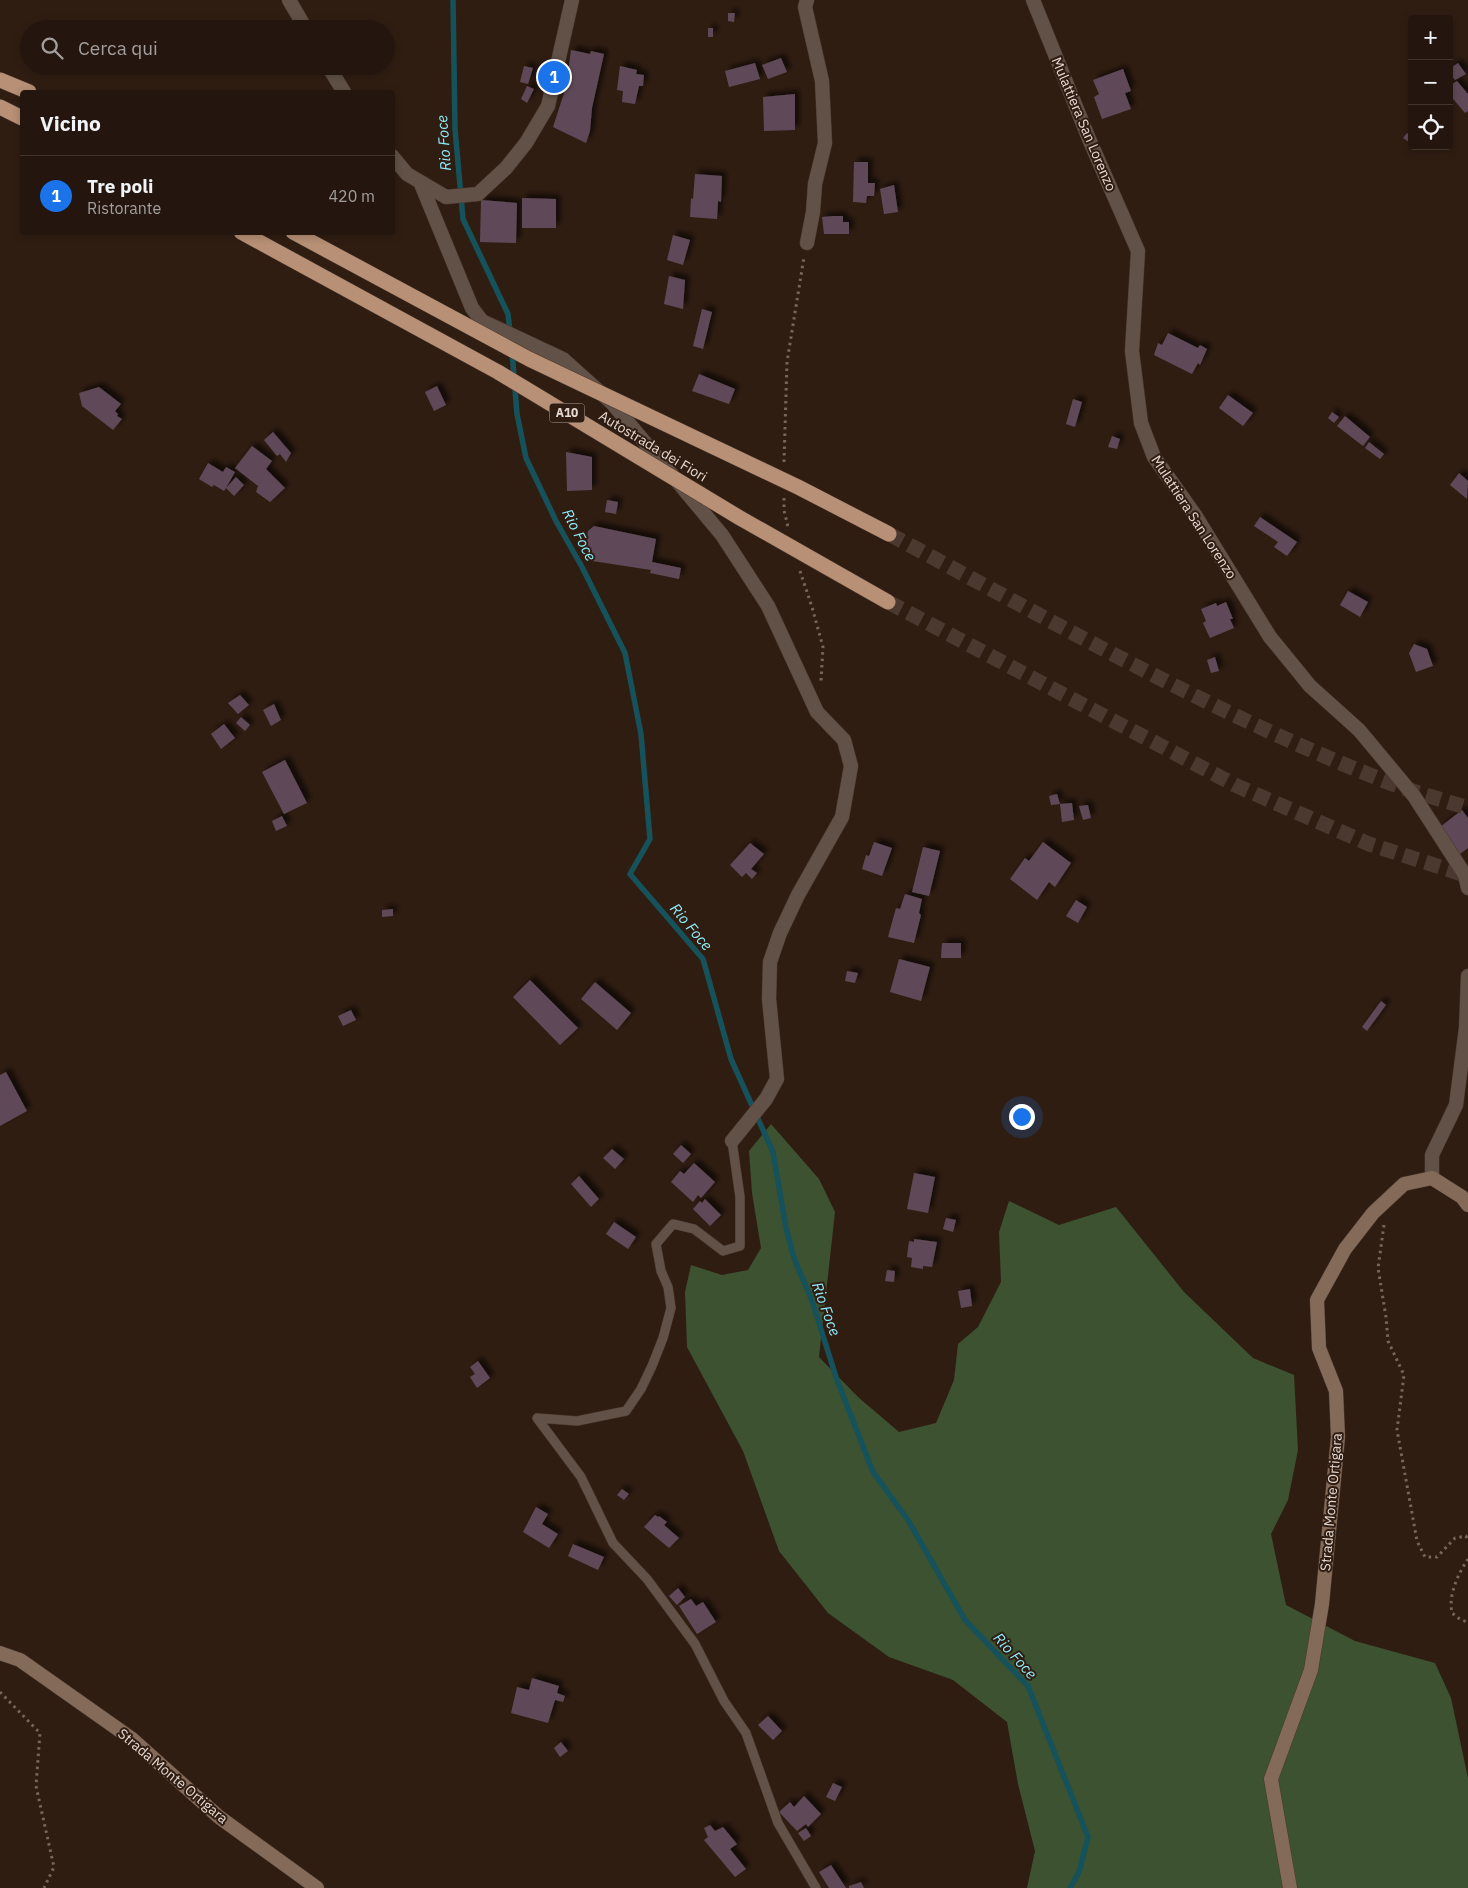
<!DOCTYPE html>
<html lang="it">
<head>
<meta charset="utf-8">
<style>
  body { margin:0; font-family:"IBM Plex Sans",sans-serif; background:#30231c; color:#f1f3f6 }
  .controls { position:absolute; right:15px; top:15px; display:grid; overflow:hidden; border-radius:5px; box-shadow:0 2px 8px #0003 }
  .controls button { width:45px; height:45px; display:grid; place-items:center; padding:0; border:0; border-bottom:1px solid #41352e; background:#24160e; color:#f1f3f6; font:25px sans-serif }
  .you { position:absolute; left:1021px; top:1116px; width:18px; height:18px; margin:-12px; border:4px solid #fff; border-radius:50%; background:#1a73e8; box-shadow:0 0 0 8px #1a73e833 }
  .badge { display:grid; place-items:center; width:32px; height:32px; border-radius:50%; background:#1a73e8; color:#fff; font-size:16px; font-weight:700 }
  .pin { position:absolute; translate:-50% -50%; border:2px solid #fff; box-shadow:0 1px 5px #0006 }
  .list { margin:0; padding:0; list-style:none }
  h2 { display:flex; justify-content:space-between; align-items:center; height:65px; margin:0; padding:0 20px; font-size:21px }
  h2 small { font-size:16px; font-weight:400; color:#a39f9e }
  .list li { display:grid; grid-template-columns:32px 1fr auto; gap:15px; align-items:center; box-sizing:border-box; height:80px; padding:0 20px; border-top:1px solid #41352e }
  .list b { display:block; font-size:19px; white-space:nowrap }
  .list p { margin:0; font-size:16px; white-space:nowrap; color:#a39f9e }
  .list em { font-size:16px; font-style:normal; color:#a39f9e }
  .icon { flex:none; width:28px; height:28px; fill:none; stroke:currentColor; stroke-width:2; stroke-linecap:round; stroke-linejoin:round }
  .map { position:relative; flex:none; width:1468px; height:1888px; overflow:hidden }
  .search { position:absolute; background:#24160e; box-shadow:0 2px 8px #0003; left:20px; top:20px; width:375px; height:55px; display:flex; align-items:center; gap:12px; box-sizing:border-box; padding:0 18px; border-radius:28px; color:#a39f9e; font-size:19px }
  .panel { position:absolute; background:#24160e; box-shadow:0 2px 8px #0003; left:20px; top:90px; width:375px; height:145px; border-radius:5px }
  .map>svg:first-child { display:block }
  .forest { fill:#3c5231 }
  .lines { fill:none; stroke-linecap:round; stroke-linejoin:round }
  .stream { stroke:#16525b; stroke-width:5.5 }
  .building { fill:#5e4a58; filter:url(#shadow) }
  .motorway-tunnel { stroke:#4b392f; stroke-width:15; stroke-dasharray:15 8; stroke-linecap:butt }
  .service-casing { stroke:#49372d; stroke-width:10 }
  .minor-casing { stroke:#49372d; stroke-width:15 }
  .secondary-casing { stroke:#49372d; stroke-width:15 }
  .motorway-casing { stroke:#49372d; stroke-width:16 }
  .path { stroke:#76665c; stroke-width:3; stroke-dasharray:2.5 4; stroke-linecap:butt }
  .service { stroke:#615146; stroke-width:9 }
  .minor { stroke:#615146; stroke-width:14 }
  .secondary { stroke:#846a59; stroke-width:14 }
  .motorway { stroke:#b79075; stroke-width:15 }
  .motorway-bridge-casing { stroke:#49372d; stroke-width:16; stroke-linecap:butt }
  .motorway-bridge { stroke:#b79075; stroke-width:15 }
  .labels { text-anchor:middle; stroke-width:4; stroke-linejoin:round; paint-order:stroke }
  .shield { fill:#301d12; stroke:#afa198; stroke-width:1 }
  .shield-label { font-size:12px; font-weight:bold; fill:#e6d9d1 }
  .street-label { font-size:14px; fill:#e6d9d1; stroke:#301d12 }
  .water-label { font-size:15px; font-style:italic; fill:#8fecfd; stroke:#301d12 }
</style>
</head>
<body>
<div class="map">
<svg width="1468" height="1888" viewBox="0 0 1468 1888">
  <defs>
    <filter id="shadow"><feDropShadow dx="4.5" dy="-4.5" stdDeviation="2.5" flood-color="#0009"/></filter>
  </defs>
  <rect width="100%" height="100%" fill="#301d12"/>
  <path class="forest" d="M771,1124l48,55 16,33 -16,145 39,40 41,35 37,-9 18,-43 4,-36 20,-17 23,-45 -2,-50 10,-31 50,24 57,-18 68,85 69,66 41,17 4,75 -10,50 -17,34 15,71 69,36 80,22 16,35 17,80v110h-441l8,-37 -17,-67 -11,-62 -54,-42 -64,-23 -61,-44 -49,-62 -36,-100 -56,-104 -2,-55 6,-27 31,10 26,-5 13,-22 -9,-55 -3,-42z"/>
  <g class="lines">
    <path class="stream" d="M453,0l2,129 8,90 45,95 2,18
      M512,351l5,63 9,44 30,63 26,46 43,86 16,81 9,105 -20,35 73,85 28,100 42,93 13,76 8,30 18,43 25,79 36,92 35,48 57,100 63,66 60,151 -9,35 -9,16"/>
  </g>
  <path class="building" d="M728,13h7l-1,9 -6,-1z
    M708,28h5v9h-5z
    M571,50l19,4 1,-3 13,3 -12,54 -2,23 -4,12 -33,-16 13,-40z
    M781,58l6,14 -19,7 -6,-14z
    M755,63l5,16 -31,8 -4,-16z
    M1458,63l8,11 -11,6 -6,-8v-3z
    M524,66l9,2 -5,16 -8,-2z
    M620,66l17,4 -1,4 8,1 -1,11h-4l-4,18 -13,-2 1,-11 -6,-1z
    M1123,69l8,22 -6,2 6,16 -29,10 -8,-22 5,-3 -6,-14z
    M1457,81l11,13v17l-3,2 -16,-19v-8z
    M527,86l7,3 -7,14 -6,-4z
    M795,94v36l-31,1 -1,-34z
    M1407,133l5,4v7l-9,-6z
    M854,162h14v21h7l-1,13h-7l-1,7 -13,-1z
    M695,174l27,2 -1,26 -3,-1 -1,18 -27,-2 1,-19 2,1z
    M894,185l4,27 -14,2 -4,-25z
    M522,198l34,1v29h-34z
    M481,200l36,3 -1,40 -36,-1z
    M833,216h10v6h6v12h-25l-2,-17z
    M673,235l17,5 -7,25 -16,-5z
    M669,276l16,4 -2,29 -19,-5z
    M702,309l10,3 -9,37 -10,-3z
    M1168,333l30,15 2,-3 7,4 -7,16 -2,-2 -6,11 -38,-19 4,-12 4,2z
    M699,374l36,15 -6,15 -37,-13z
    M437,386l9,19 -12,6 -9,-19z
    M99,387l22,17 -6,7 3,3 -1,2 5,3 -9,11 -31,-24 -3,-13z
    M1228,395l25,18 -10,13 -24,-18z
    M1073,399l9,3 -7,25 -9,-3z
    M1332,412l7,5 -5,6 -6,-5z
    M1345,416l25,21 -7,9 -26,-20z
    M273,432l18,21 -5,9 -6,-8 -3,2 -13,-16z
    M1112,436l8,3 -3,10 -9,-2z
    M1369,442l15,12 -4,5 -15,-11z
    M252,446l20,15 -6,8 19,19 -15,14 -14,-10 2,-6 -23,-18z
    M566,452l26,5v33l-25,1z
    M208,463l15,9 3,-5 9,5 -9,16 10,-11 8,8 -10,11 -8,-8 -2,3 -10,-6 -2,2 -13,-8z
    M1459,473l9,8 -1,18 -17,-14z
    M607,500l11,2 -2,12 -11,-2z
    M1260,517l37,25 -10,14 -13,-9 4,-5 -24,-16z
    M594,526l62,13 -4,23 29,6 -2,11 -29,-6 1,-3 -65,-10 -1,-8 3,-21z
    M1348,591l20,11 -8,15 -20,-12z
    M1226,602l7,17h-3l4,9 -24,10 -7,-15 3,-2 -5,-12 15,-6 1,3z
    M1414,644l13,5 6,17 -17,6 -7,-19z
    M1215,657l4,14 -8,2 -4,-13z
    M240,695l9,10 -11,9 -10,-11z
    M274,704l7,16 -10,6 -8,-16z
    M241,717l9,8 -5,6 -9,-8z
    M224,724l11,14 -14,11 -10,-15z
    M285,760l22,43 -23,11 -22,-42z
    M1057,794l3,10 -9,1 -2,-9z
    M1072,803l2,17 -12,2 -2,-18z
    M1088,805l3,13 -8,2 -4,-14z
    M1462,810l6,8v30l-8,6 -20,-27z
    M282,816l5,10 -11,5 -4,-10z
    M874,842l18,6 -10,28 -20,-7 4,-14 3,1z
    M1043,842l28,21 -16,24 -6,-5 -12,18 -27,-21 15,-21 4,3z
    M750,843l14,11 -13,15 6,4 -5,6 -6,-6 -4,4 -12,-12z
    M923,847l17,4 -11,45 -17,-4z
    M905,894l17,5 -3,14 2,2 -7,28 -26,-6 8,-29 4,1z
    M1076,900l11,7 -9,16 -12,-7z
    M393,909v7l-11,1v-7z
    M942,943h19v15h-20z
    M899,959l31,8 -9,34 -31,-9z
    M847,971l11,2 -3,10 -10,-2z
    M530,980l48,48 -18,17 -47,-48z
    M595,982l36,31 -14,17 -36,-31z
    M1381,1001l5,4 -19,26 -5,-4z
    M351,1010l5,10 -13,6 -5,-10z
    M6,1072l21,39 -27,15v-51z
    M681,1145l10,9 -8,9 -10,-9z
    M612,1149l12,10 -9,10 -12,-11z
    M694,1163l21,19 -14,16 -3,-3 -5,7 -22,-20 9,-11 4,3z
    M914,1173l21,4 -7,36 -21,-4z
    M579,1176l20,23 -8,8 -20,-23z
    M705,1199l16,16 -11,11 -17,-17 7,-8 2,2z
    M946,1218l10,2 -3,12 -10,-3z
    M614,1222l22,15 -8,12 -22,-15z
    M914,1239l23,3 -5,25 -9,-1v3l-12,-2 1,-9 -5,-1 2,-16 5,1z
    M887,1270l8,1 -1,11 -9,-1z
    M970,1289l2,17 -11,2 -3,-17z
    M478,1361l12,17 -13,10 -7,-11 5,-3 -5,-7z
    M622,1489l7,5 -5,6 -7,-5z
    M536,1507l12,7 -6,10 16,10 -9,14 -26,-16z
    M655,1515l3,2 1,-1 8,6 -3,3 15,13 -10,10 -25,-21z
    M573,1544l31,13 -6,13 -30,-14z
    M678,1588l7,9 -8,8 -8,-9z
    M691,1599l5,7 7,-4 13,20 -19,12 -18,-28z
    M532,1678l27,8 -2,7 8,3 -2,6 -8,-2 -7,23 -37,-10 6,-26 12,3z
    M768,1716l14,15 -9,9 -15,-15z
    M561,1742l7,9 -8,6 -6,-9z
    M833,1783l9,4 -7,14 -9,-4z
    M804,1796l17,18 -13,13 -2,-3 -9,7 -18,-19 11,-10 4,5z
    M710,1825l5,6 8,-4 14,17 -7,5 16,20 -11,8 -31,-37 4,-3 -4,-9z
    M806,1828l5,8 -7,5 -6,-8z
    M831,1865l15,23h-17l-10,-16z
    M861,1882l3,6h-15v-2z"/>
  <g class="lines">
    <path class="motorway-tunnel" d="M889,534c159,85 318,176 486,243 30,13 62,21 93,31
      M888,602l347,183 134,59 99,32"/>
    <g class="service-casing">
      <path id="service" d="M732,1141l8,56v49l-17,5 -29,-22 -21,-5 -17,20 5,27 7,16 3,21 -8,30 -11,28 -11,23 -15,22 -49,10 -40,-3 44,59 32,66 34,36 48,65 29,57 22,32 32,90 38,65"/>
    </g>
    <g class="minor-casing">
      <path id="minor" d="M289,0l17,29
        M1033,0l56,139 49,112 -6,100 9,72 13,34 41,58 75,122 40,49 49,44 55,66 51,79 3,13
        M328,66l16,26
        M392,156l15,18 39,23 32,-3 28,-26 20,-25 22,-37 24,-106
        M421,184l51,124 10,13 81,38 49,44 110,132 46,71 49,106 27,28 7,26 -9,51 -44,78 -18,38 -10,29 -1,37 8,80 -11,20 -34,42
        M807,243l6,-31 2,-28 10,-41 -3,-62 -17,-74 2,-7
        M1432,1178v-23l24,-50 10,-77 2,-52"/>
    </g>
    <g class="secondary-casing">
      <path id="secondary" d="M0,1653l20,7 112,79 87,78 98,71
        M1290,1888l-19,-109 40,-109 11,-66 16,-167 -2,-46 -17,-43 -2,-48 28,-51 28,-36 31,-29 28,-6 30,19 6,8"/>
    </g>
    <g class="motorway-casing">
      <path id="motorway" d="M0,80l29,12
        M0,107l22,11"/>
    </g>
    <path class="path" d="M784,462l3,-100 17,-105
      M784,498v12l4,17
      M800,571l12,36 11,40 -2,34
      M1384,1225l-6,43 8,49 2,24 16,34 -7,55 20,111 8,16h12l18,-19 11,-2 2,5
      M1468,1559c-10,15 -20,36 -16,54l9,7 7,2
      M0,1692l40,41 -4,53 18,81 -10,21"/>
    <use href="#service" class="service"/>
    <use href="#minor" class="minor"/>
    <use href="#secondary" class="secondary"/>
    <use href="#motorway" class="motorway"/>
    <g class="motorway-bridge-casing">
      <path id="motorway-bridge" d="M241,232l257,140 242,146 148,84
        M293,232l236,127 269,128 91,47"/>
    </g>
    <use href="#motorway-bridge" class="motorway-bridge"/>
  </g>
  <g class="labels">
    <rect class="shield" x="549.5" y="403.5" width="35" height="19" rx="4"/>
    <g class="shield-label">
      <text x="567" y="417">A10</text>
    </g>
    <g class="street-label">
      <text transform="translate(1084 124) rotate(67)" y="5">Mulattiera San Lorenzo</text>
      <text transform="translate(653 446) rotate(31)" y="5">Autostrada dei Fiori</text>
      <text transform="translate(1194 517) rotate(57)" y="5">Mulattiera San Lorenzo</text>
      <text transform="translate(1331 1502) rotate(-85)" y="5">Strada Monte Ortigara</text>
      <text transform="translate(173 1776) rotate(40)" y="5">Strada Monte Ortigara</text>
    </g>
    <g class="water-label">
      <text transform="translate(444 143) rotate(-94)" y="5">Rio Foce</text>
      <text transform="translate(579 535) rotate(63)" y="5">Rio Foce</text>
      <text transform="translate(691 927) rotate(50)" y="5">Rio Foce</text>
      <text transform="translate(826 1309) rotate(70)" y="5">Rio Foce</text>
      <text transform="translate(1015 1656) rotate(48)" y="5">Rio Foce</text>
    </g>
  </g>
</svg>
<div class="controls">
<button>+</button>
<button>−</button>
<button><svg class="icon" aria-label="locate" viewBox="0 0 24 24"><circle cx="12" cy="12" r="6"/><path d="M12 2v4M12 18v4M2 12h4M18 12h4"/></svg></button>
</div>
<div class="you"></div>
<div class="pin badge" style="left:554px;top:77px">1</div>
<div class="search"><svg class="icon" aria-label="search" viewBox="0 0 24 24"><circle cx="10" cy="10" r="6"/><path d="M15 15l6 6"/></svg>Cerca qui</div>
<section class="panel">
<h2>Vicino<small></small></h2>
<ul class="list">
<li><span class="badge">1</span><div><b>Tre poli</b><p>Ristorante</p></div><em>420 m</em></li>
</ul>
</section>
</div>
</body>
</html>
